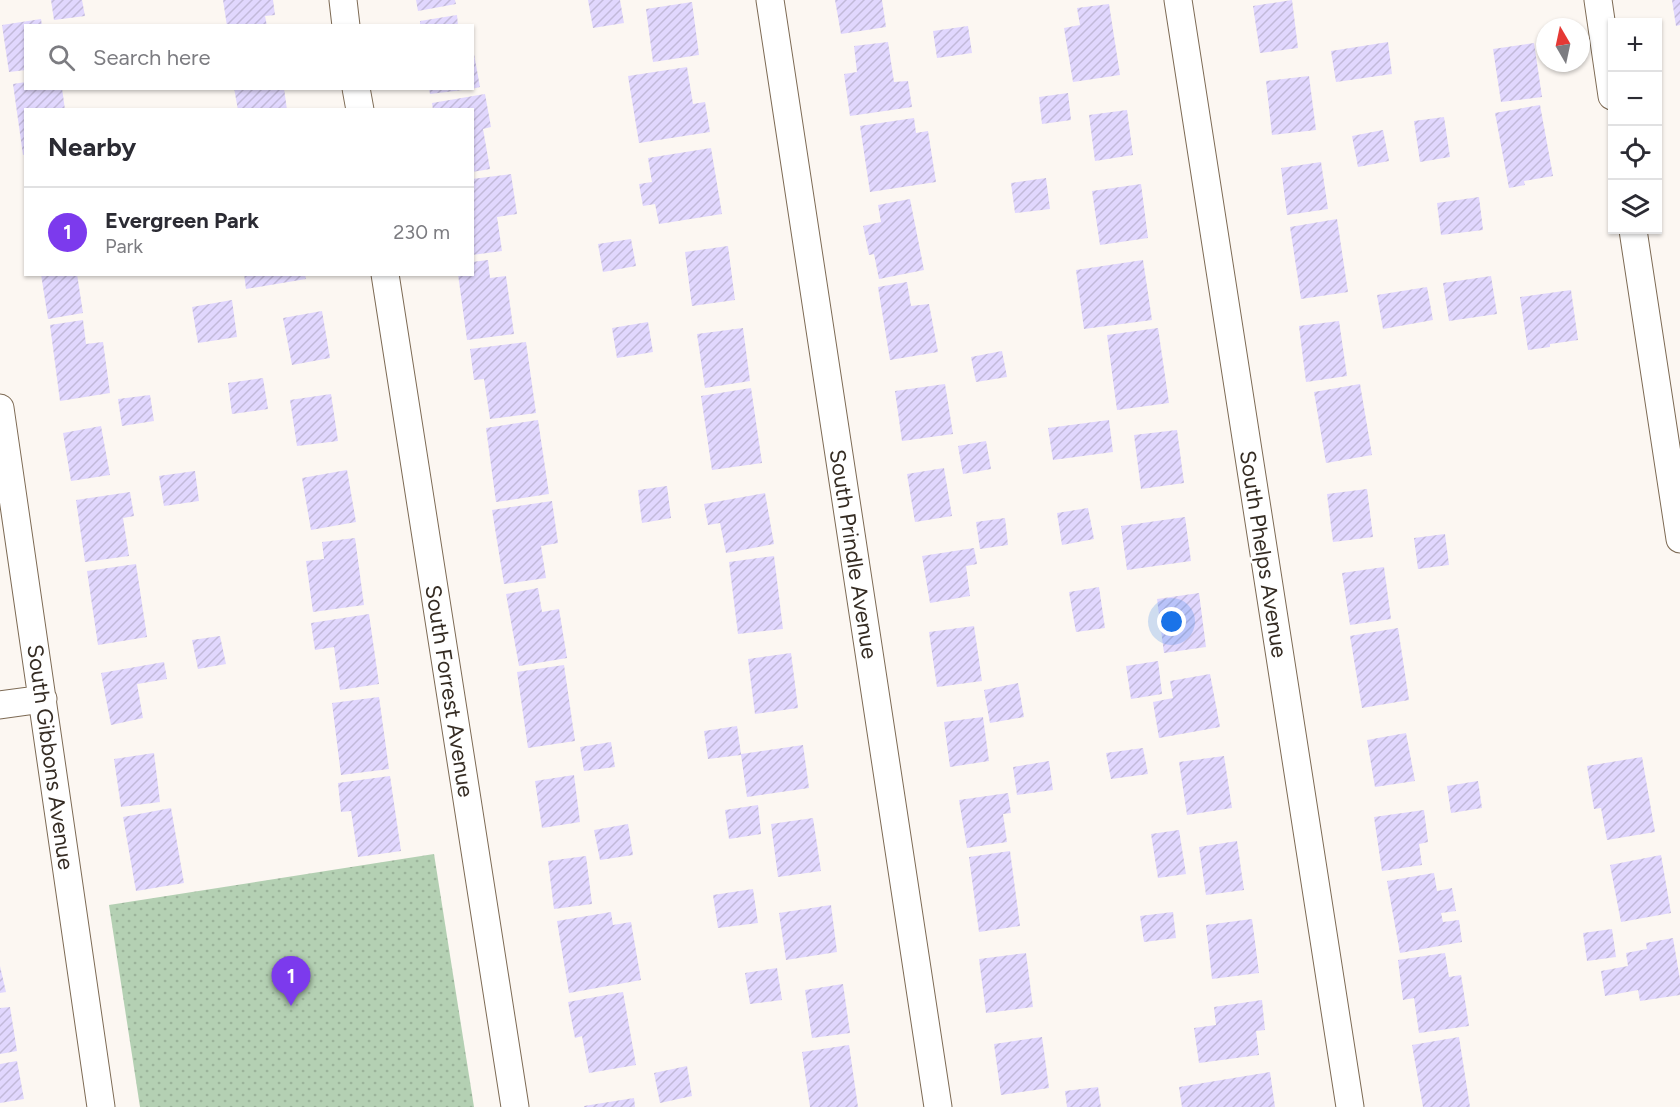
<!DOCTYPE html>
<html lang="en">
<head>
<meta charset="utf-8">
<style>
  body { margin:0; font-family:Figtree,sans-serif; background:#f7f7f7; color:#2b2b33 }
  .controls { position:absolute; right:18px; top:18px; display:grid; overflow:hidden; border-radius:0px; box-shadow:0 2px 4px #0004 }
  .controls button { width:54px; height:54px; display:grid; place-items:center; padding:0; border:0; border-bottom:2px solid #e1e1e2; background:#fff; color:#2b2b33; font:30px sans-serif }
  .compass { position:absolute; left:1536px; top:18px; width:54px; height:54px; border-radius:50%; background:#fff; box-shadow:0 2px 4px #0004; rotate:351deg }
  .you { position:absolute; left:1172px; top:622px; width:21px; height:21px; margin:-15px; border:4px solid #fff; border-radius:50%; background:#1a73e8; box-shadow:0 0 0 9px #1a73e833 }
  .badge { display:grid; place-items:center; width:39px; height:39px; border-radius:50%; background:#7c3aed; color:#fff; font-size:20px; font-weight:700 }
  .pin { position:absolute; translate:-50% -50px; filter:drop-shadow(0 2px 3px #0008) }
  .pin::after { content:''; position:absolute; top:32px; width:21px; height:18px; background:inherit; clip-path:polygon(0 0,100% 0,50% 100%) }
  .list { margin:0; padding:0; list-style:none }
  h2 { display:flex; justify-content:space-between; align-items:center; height:78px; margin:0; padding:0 24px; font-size:26px }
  h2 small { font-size:20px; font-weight:400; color:#7c7c81 }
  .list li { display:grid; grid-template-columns:39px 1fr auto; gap:18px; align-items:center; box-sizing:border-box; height:90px; padding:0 24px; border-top:2px solid #e1e1e2 }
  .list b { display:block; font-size:22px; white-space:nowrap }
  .list p { margin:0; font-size:20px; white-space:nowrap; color:#7c7c81 }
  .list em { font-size:20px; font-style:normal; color:#7c7c81 }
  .icon { flex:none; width:33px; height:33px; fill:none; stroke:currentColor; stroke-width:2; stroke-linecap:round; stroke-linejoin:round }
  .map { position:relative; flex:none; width:1680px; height:1107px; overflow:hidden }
  .search { position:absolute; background:#fff; box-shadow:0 2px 4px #0004; left:24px; top:24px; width:450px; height:66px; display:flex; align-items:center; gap:15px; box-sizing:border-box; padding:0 21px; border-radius:0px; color:#7c7c81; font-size:22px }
  .panel { position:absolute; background:#fff; box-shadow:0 2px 4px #0004; left:24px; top:108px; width:450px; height:168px; border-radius:0px }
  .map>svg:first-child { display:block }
  .grass { fill:url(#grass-dots) }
  .building { fill:url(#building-hatch) }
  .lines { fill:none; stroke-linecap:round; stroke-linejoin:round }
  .minor-casing { stroke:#7d6a54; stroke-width:29 }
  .minor { stroke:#fff; stroke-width:27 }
  .labels { text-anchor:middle; stroke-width:5; stroke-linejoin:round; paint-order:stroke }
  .street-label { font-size:22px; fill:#352c23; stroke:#fff }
</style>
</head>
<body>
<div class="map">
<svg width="1680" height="1107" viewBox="0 0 1680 1107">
  <defs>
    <pattern id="grass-dots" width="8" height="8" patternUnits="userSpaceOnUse" patternTransform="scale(1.5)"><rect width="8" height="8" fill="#b4d0b3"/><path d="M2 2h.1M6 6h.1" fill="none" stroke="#9bb39a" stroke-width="1.8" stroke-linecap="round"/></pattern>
    <pattern id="building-hatch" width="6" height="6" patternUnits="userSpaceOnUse" patternTransform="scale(1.5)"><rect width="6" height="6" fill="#e1d7fe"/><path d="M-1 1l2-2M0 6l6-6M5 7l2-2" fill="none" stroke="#c2b9d9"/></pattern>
  </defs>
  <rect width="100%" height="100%" fill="#fcf7f2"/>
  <path class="grass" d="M434,854l40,253h-334l-31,-202z"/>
  <path class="building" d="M51,0h31l3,16 -31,4z
    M223,0h50l2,15 -10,1 2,10h-40z
    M416,0h39l1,4 -38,7z
    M588,0h32l4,23 -31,5z
    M835,0h47l4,27 -45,7z
    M1292,0l6,48 -38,5 -7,-47z
    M1672,0h8v25l-4,1z
    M692,2l7,53 -46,7 -7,-53z
    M1109,4l11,71 -47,7 -9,-54 16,-3 -3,-17z
    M457,15l1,11h-38v-5z
    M41,19l1,7h-16v44l-17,2 -7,-47z
    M968,26l4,27 -35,5 -4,-27z
    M888,42l6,40 14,-1 4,26 -62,9 -6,-42 13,-2 -3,-26z
    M1388,42l4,32 -56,8 -5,-31z
    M472,43l8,44 -8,2z
    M1534,43l8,54 -41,5 -8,-53z
    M687,67l6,37 12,-2 5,30 -71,11 -11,-67z
    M1309,76l7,54 -44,5 -6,-54z
    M26,82v6h36l3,22h-39v44l-3,1 -10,-71z
    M234,88h50l3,22h-49z
    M429,88h34v2l-33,4z
    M1068,93l3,27 -29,4 -3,-27z
    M485,94l6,33 -8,2 7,40 -18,3v-62h-39l-1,-7z
    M1540,105l13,71 -29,5 1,4 -16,3 -14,-75z
    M1127,110l6,45 -38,6 -6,-46z
    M1444,117l6,40 -30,5 -6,-41z
    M914,118l2,15 12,-2 8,51 -66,10 -10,-66z
    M1383,130l6,31 -31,6 -6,-31z
    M711,148l11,66 -63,10 -4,-20 -12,2 -4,-22 13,-2 -4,-24z
    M1321,162l7,47 -41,6 -6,-47z
    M511,174l6,40 -20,3 5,34 -30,4v-76z
    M1046,178l4,31 -35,4 -4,-30z
    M1141,184l7,54 -48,7 -8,-54z
    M1479,197l4,33 -42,5 -4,-32z
    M910,199l14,71 -45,9 -5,-25 -5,1 -6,-29 18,-4 -3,-17z
    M1337,219l11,73 -47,7 -11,-72z
    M631,239l5,27 -33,6 -5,-28z
    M728,246l7,54 -43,6 -7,-54z
    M488,260l2,18 16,-2 8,58 -47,6 -9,-66h14v-12z
    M1143,260l9,60 -68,9 -8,-59z
    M41,274h36l6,39 -35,6z
    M244,274h61l1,5 -60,10z
    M1491,276l6,38 -48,7 -6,-38z
    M907,282l4,24 18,-2 9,48 -48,8 -12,-73z
    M1427,287l6,33 -50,9 -6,-34z
    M1571,290l7,50 -28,4v3l-22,3 -8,-53z
    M232,300l5,37 -39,6 -6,-36z
    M322,311l8,47 -38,7 -9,-47z
    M83,320l3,24 17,-2 7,51 -50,8 -10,-76z
    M1339,321l8,55 -41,6 -7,-56z
    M648,322l5,30 -36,6 -5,-30z
    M743,328l7,53 -45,7 -8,-54z
    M1158,328l11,75 -52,7 -10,-75z
    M526,342l10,71 -46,6 -6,-40 -10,1 -4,-31z
    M1002,351l5,26 -31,5 -5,-25z
    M263,378l5,31 -36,5 -4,-31z
    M945,384l8,50 -51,7 -7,-50z
    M1360,384l12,71 -46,8 -12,-71z
    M751,388l11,75 -50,7 -11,-74z
    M331,394l7,47 -41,5 -7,-46z
    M150,395l4,26 -32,5 -4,-27z
    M538,420l11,74 -53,8 -10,-74z
    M1109,420l4,32 -60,8 -5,-32z
    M101,426l9,49 -39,6 -8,-48z
    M1177,430l7,53 -43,6 -7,-54z
    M986,441l5,28 -28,5 -5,-28z
    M944,468l8,48 -37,6 -8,-48z
    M347,470l9,52 -45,8 -9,-52z
    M195,471l4,30 -35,5 -5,-30z
    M667,486l4,32 -29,5 -4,-33z
    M1367,489l6,48 -40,5 -6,-48z
    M130,492l4,24 -11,2 6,38 -44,6 -9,-62z
    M765,493l9,51 -48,9 -6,-30 -12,2 -4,-21z
    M552,501l6,42 -17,3 5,32 -42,6 -12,-74z
    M1088,508l6,31 -32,6 -5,-32z
    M1185,517l6,44 -64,9 -6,-44z
    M1005,518l3,27 -28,4 -4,-27z
    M1445,534l4,31 -31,4 -4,-31z
    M355,538l9,67 -51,7 -7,-51 18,-2 -2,-17z
    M974,548l3,16 -11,2 4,30 -40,7 -8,-47z
    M774,556l9,73 -45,5 -9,-72z
    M136,564l11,73 -49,8 -11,-74z
    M1384,567l7,52 -41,6 -8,-52z
    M1099,587l6,41 -29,4 -7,-40z
    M538,588l4,24 17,-3 8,49 -48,8 -13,-72z
    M1199,593l7,54 -42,6 -7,-54z
    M369,614l10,70 -39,6 -6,-43 -19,3 -4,-27z
    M974,626l8,55 -45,6 -8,-55z
    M1398,628l11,72 -47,8 -12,-72z
    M220,636l6,28 -28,5 -6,-29z
    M791,653l7,55 -43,6 -7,-55z
    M1158,661l4,33 -31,5 -5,-33z
    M164,662l3,17 -30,5 6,34 -32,7 -10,-52z
    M564,665l11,76 -47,7 -11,-76z
    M1210,674l10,53 -61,11 -6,-36 20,-4 -3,-17z
    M1018,683l6,34 -34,6 -6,-33z
    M379,697l10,72 -48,6 -9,-72z
    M983,717l6,44 -39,6 -6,-45z
    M737,726l4,28 62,-9 6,43 -62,9 -6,-42 -33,4 -4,-28z
    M1406,733l9,48 -40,6 -8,-47z
    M611,742l4,25 -31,4 -4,-24z
    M1143,748l5,26 -37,5 -5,-26z
    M154,753l6,49 -39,5 -7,-48z
    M1224,756l8,52 -45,7 -8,-53z
    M1642,757l13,75 -48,8 -6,-32 -7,1 -7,-43z
    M1049,761l4,29 -36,5 -4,-28z
    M574,775l6,47 -38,6 -7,-47z
    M390,776l11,75 -43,6 -7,-46 -10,1 -3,-29z
    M1478,781l4,27 -31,5 -4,-27z
    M1008,793l3,20 -8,1 4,28 -40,6 -8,-48z
    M758,805l3,29 -32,5 -4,-29z
    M171,808l13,75 -48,8 -13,-74z
    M1424,810l4,32 -9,2 3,21 -40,6 -8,-54z
    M813,818l8,53 -43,6 -7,-53z
    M628,824l5,31 -33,5 -6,-30z
    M1179,830l7,44 -28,4 -7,-44z
    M1237,841l7,49 -38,5 -7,-48z
    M1010,851l10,75 -41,6 -10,-75z
    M1661,855l10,58 -50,9 -11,-57z
    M586,856l6,48 -38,5 -6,-48z
    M1434,873l3,18 15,-3 4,23 -15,2 2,9 16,-2 3,22 -62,11 -13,-72z
    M753,889l5,34 -40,5 -5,-33z
    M831,905l6,47 -51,8 -7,-47z
    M611,912l2,13 18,-3 10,58 -72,13 -12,-72z
    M1173,912l3,26 -32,4 -4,-26z
    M1252,919l7,54 -47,6 -6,-54z
    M1612,929l4,28 -29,4 -4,-28z
    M1673,938l7,42v15l-40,6 -2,-11 -33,6 -4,-25 27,-5 -2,-13 21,-4 -1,-6z
    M1026,953l7,54 -47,6 -7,-54z
    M1445,953l4,24 12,-2 8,51 -50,7 -5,-35 -11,2 -5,-40z
    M0,966l6,26 -6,1z
    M777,968l5,32 -32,4 -5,-31z
    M843,984l7,49 -38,5 -7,-48z
    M623,992l13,73 -47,8 -7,-37 -7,2 -7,-36z
    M1262,1000l3,30 -9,1 3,24 -60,8 -5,-35 22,-3 -2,-18z
    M10,1007l7,44 -17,3v-46z
    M1042,1037l7,51 -48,7 -7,-51z
    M1459,1037l11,70h-47l-11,-62z
    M849,1045l9,62h-48l-8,-55z
    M17,1061l7,38 -24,4v-39z
    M687,1066l5,30 -32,7 -6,-30z
    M1270,1072l5,35h-93l-3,-20z
    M1098,1087l3,20h-34l-2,-16z
    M634,1098l1,9h-51v-1z"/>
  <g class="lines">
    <g class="minor-casing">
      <path id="minor" d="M343,0l3,26
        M770,0l168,1107
        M1178,0l172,1107
        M1598,0l14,96
        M356,88l4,22
        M1633,230l47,309
        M385,274l130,833
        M0,408l101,699
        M0,705l43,-6"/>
    </g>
    <use href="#minor" class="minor"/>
  </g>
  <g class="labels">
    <g class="street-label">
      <text transform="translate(854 554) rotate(81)" y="8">South Prindle Avenue</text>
      <text transform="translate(1264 554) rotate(81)" y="8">South Phelps Avenue</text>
      <text transform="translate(450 691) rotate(81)" y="8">South Forrest Avenue</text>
      <text transform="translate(51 757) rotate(82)" y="8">South Gibbons Avenue</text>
    </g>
  </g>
</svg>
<div class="controls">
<button>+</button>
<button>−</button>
<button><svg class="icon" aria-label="locate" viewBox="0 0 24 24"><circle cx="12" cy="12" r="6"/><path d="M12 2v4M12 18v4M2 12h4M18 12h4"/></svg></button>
<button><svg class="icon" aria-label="layers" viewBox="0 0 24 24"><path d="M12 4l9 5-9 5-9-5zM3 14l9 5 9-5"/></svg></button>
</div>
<svg class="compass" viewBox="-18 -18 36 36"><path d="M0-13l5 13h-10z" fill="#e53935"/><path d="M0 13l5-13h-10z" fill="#7c7c81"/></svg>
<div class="you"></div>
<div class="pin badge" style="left:291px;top:1006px">1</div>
<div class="search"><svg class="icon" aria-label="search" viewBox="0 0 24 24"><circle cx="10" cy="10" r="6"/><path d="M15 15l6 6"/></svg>Search here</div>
<section class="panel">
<h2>Nearby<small></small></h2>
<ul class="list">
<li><span class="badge">1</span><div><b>Evergreen Park</b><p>Park</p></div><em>230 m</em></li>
</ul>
</section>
</div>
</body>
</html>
